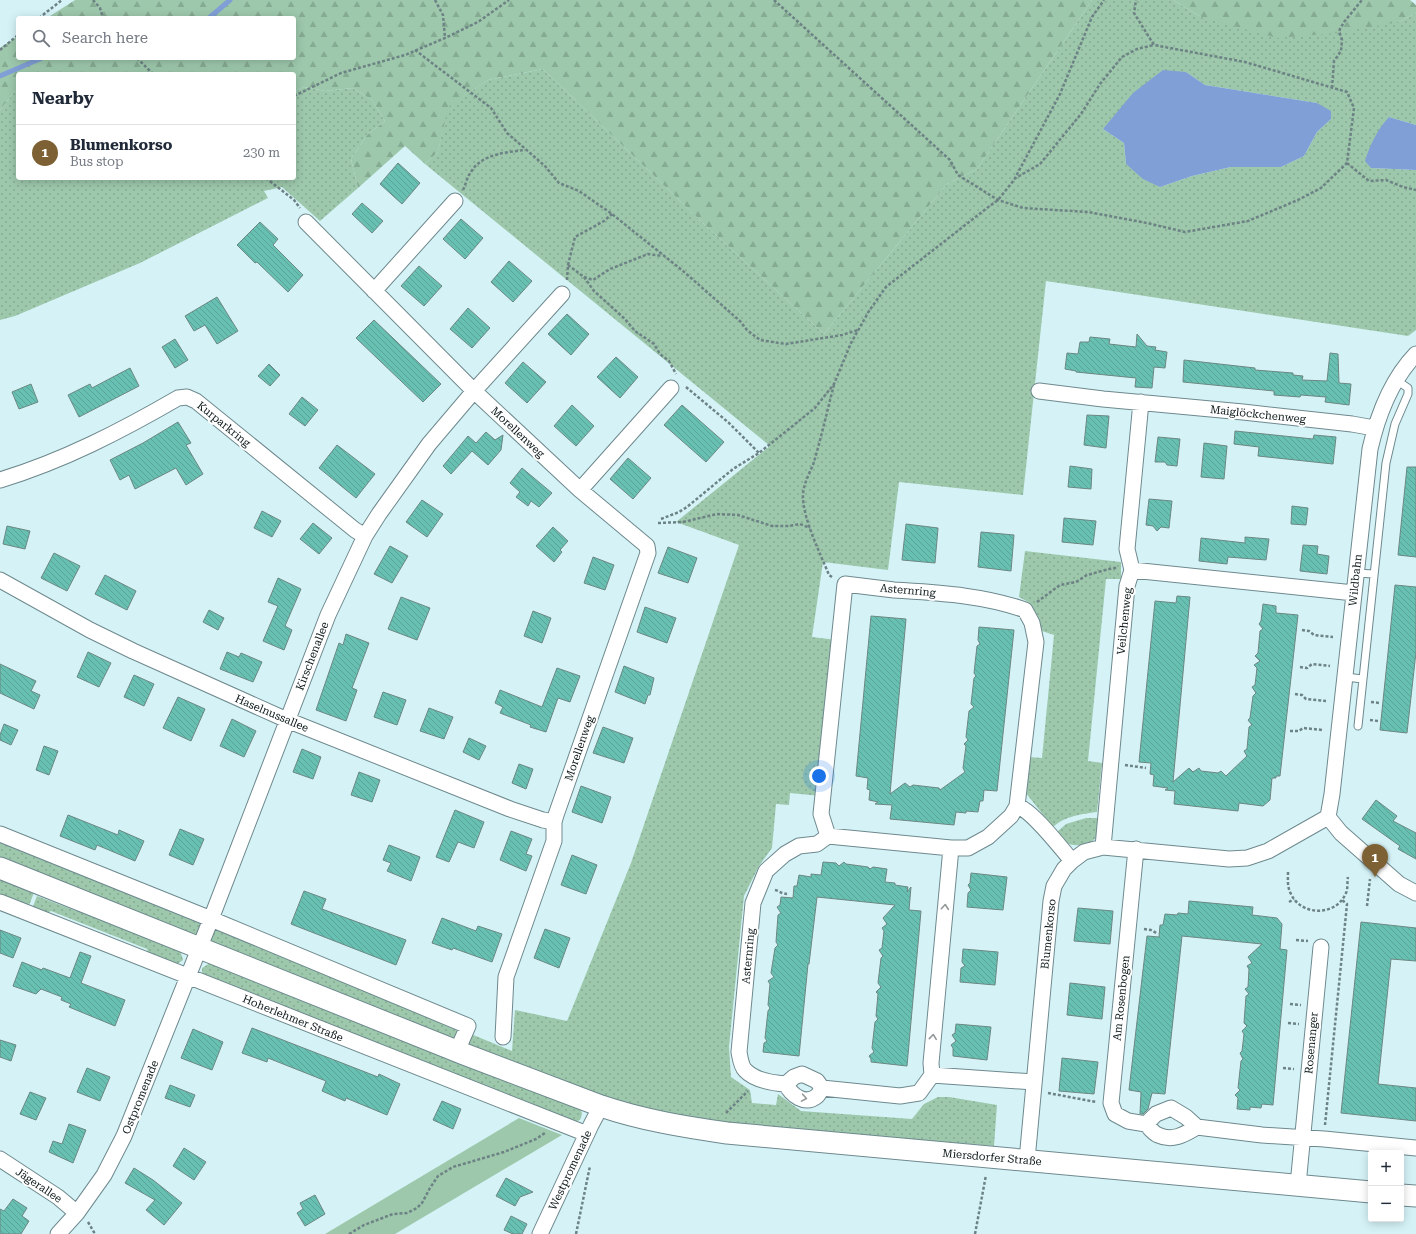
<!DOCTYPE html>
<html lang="en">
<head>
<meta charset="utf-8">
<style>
  body { margin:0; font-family:"Roboto Serif",serif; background:#f6f6f7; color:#1f2937 }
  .controls { position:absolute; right:12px; bottom:12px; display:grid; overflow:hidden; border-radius:4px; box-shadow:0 2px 10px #0003 }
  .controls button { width:36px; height:36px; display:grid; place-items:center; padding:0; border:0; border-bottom:1px solid #e0e1e3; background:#fff; color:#1f2937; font:20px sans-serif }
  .you { position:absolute; left:819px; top:776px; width:14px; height:14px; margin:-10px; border:3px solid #fff; border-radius:50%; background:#1a73e8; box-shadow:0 0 0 6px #1a73e833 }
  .badge { display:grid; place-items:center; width:26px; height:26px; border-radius:50%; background:#7d6033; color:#fff; font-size:13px; font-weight:700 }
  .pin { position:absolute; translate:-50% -33px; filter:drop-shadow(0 1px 2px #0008) }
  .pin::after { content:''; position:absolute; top:21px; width:14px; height:12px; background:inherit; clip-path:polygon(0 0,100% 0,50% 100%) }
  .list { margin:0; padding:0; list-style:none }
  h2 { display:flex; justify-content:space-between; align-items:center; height:52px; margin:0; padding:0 16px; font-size:17px }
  h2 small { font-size:13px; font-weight:400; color:#747a83 }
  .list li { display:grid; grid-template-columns:26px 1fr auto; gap:12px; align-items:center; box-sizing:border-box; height:56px; padding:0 16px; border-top:1px solid #e0e1e3 }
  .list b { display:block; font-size:15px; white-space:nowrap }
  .list p { margin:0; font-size:13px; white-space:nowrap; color:#747a83 }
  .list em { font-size:13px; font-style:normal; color:#747a83 }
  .icon { flex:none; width:22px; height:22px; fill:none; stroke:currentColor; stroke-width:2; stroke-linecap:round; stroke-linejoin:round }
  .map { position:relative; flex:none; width:1416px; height:1234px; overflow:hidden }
  .search { position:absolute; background:#fff; box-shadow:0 2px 10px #0003; left:16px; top:16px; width:280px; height:44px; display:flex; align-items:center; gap:10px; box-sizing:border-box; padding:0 14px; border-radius:4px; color:#747a83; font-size:15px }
  .panel { position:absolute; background:#fff; box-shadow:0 2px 10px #0003; left:16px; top:72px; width:280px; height:108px; border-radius:4px }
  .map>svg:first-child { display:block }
  .grass { fill:url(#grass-dots); fill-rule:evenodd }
  .forest { fill:url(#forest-firs) }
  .green { fill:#9dc8ac }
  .water { fill:#809fd6 }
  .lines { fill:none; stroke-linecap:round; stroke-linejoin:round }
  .stream { stroke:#809fd6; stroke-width:5 }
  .building { fill:url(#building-back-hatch); stroke:#6c8782 }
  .lane-casing { stroke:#6e898e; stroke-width:9 }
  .street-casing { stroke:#6e898e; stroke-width:17 }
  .secondary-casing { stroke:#6e898e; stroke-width:23 }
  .path { stroke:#6d8284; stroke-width:2.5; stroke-dasharray:3 2; stroke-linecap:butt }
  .lane { stroke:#fff; stroke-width:7 }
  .street { stroke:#fff; stroke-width:15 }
  .secondary { stroke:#fff; stroke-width:21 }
  .oneway { stroke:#939898 }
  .labels { text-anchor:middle; stroke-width:4; stroke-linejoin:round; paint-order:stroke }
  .street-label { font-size:11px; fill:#0e191a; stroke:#fff }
</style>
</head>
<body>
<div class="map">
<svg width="1416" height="1234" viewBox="0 0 1416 1234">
  <defs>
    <pattern id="grass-dots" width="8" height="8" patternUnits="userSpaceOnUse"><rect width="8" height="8" fill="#9dc8ac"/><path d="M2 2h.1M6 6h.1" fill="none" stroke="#86ab93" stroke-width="1.8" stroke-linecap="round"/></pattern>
    <pattern id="forest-firs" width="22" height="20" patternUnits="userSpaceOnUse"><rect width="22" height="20" fill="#9dc8ac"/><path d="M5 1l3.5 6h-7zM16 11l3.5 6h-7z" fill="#86ab93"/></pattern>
    <pattern id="building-back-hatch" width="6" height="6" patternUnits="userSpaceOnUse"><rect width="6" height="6" fill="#67c0b2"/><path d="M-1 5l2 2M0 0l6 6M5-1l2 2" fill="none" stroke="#58a498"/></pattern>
  </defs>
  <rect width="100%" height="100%" fill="#d5f3f7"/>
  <path class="grass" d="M1092,0h81l28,17 198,5 17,-9v112l-27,-8 -18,51 45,2v160l-8,6 -362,-55 -23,214 -124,-13 -11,88 -65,-8 -11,75 25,3 -16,156 -31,-3 -1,12 -13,-1 -4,44 -13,18 -15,30 -15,151 2,30 19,13 2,13 24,2 2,-11 23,17 111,8 12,-15 14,-7h11l48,8 -3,41 -264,-22 -47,-6 -91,-24 -592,-234v-17l252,100 260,108 3,-41 52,11 64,-158 108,-318 -63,-23 94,-76 -345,-282 13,-12 9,-45 41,-27 55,-11 162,156 119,109 123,-150 30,-15zM1186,72l19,13 112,18 14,16 -14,13 -13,24 -23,11h-50l-39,9 -32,11 -34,-23 -2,-21 -21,-14z
    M304,87l21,4 28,-3 19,12 13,21 -18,14 -16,24 7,29 -38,33 -38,-34 -18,4 4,7 -128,65 -125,53 -15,4v-210l14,-18 4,-2v88h276v-86z
    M1025,551l96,11v17h-15l-18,182 14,2 -5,49c-16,2 -32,4 -44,15l-28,-35 4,-35 13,1 12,-123 -12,-4 -3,-13 -9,-15 -11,-6z
    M1086,818h15c0,5 0,12 -2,16 -5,10 -24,15 -34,8 -3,-3 -5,-7 -8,-10l9,-8z
    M0,876l35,14 -7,18 -28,-11z
    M37,896l39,15 2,-2 102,41 3,10 -7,5 -27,-10 -2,-6 -96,-38 -6,3 -13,-5z
    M210,963l370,146c3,4 2,6 0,11l-6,2 -370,-147 -2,-3v-4z"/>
  <path class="forest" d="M75,0h1017l-115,169 -30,15 -123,150 -119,-109 -162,-156 -55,11 -40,27 -10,45 -13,12 -20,-18 -47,42 -7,-29 16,-24 18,-14 -13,-21 -19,-12 -28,3 -21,-4 -10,5v-18h-276v16l-4,2 -14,18v-62l18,-12v22h276v-40h-247z
    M1173,0h237l6,5v8l-17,9 -63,11 -59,5 -76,-21z"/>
  <path class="green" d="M519,1118l43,17 -167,99h-70z"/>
  <path class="water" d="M1163,70l23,2 19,13 112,18 14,8v8l-14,13 -13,24 -23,11h-50l-39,9 -32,11 -17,-8 -17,-15 -2,-21 -21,-14 30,-36z
    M1389,117l27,8v45l-45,-2 -6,-7c5,-16 12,-31 24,-44z"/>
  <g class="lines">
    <path class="stream" d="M209,18l21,-18
      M0,76l42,-18"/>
  </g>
  <path class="building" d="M398,163l22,20 -18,21 -22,-20z
    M362,203l21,18 -11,12 -20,-19z
    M461,219l22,19 -18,21 -22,-20z
    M260,222l18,17 -5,6 30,30 -15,17 -31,-30 -2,1 -18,-18z
    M509,261l23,20 -19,21 -22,-20z
    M419,266l23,20 -18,20 -23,-20z
    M217,297l21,34 -21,13 -12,-19 -11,6 -9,-15z
    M468,308l22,20 -18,20 -22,-19z
    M567,314l22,20 -18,21 -23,-21z
    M374,320l67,64 -18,18 -67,-64z
    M1137,334l10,12 9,1 -1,3 12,2 -2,16 -11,-1 -2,21 -17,-1 1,-9 -60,-6v-1l-11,-2 2,-16 11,1 2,-12h9l1,-5 20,2 -1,5 27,3z
    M175,339l13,21 -13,8 -13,-21z
    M1330,353l8,1 1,29 12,1 -2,21 -24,-3 1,-5 -25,-2 -1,2 -26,-2v-4l-91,-9 1,-22 71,8v2l38,3v2l10,1 -1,4 25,1z
    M616,357l22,20 -18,21 -23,-21z
    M523,362l23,20 -19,21 -22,-20z
    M269,364l11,11 -10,11 -12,-10z
    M130,368l9,18 -60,31 -11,-22 22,-11 2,4z
    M31,384l7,18 -19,7 -7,-17z
    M302,397l16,13 -13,16 -16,-12z
    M572,405l22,21 -18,20 -22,-20z
    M682,405l42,37 -18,20 -42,-37z
    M1087,415l22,1 -3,32 -22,-3z
    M178,422l13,21 -5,2 17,29 -17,11 -10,-17 -41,21 -6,-14 -9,5 -10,-20 33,-17z
    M1235,431l78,8 1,-4 22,2 -3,27 -75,-8 1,-9 -25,-3z
    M486,432l9,8 8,-5 -2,15 -13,15 -16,-14 -21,23 -8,-8 25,-30 8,7z
    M1158,437l22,2 -3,27 -10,-1 -2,-3h-10z
    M1204,443l23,3 -3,33 -23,-2z
    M337,445l38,29 -19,24 -37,-30z
    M628,458l23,20 -18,21 -23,-20z
    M1070,466l22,3 -1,20 -23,-2z
    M1407,467h9v90l-18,-2z
    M522,468l30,25 -13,14 -8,-6 -3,5 -12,-9 4,-5 -10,-9z
    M1149,499l23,2 -3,27 -8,-1 -4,4 -4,-5 -7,-1z
    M422,500l21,14 -16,23 -21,-15z
    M1292,506l16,2 -2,17 -15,-1z
    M262,511l19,10 -9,16 -18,-9z
    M1064,518l32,3 -3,24 -31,-3z
    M313,523l19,15 -13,16 -19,-15z
    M906,524l32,4 -3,35 -33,-3z
    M7,526l23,5 -5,18 -22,-5z
    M553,527l15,14 -8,9 2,2 -8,10 -18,-16z
    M981,532l33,3 -3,36 -33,-4z
    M1245,537l24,2 -3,21 -38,-3 -1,7 -28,-3 2,-23 44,5z
    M1303,545l15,1 -1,8 12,2 -2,18 -27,-3z
    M390,546l18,10 -16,27 -18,-9z
    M668,547l29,11 -9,25 -30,-10z
    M54,553l26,13 -13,25 -26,-13z
    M593,557l21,8 -9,25 -21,-7z
    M105,575l31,16 -9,19 -32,-16z
    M278,578l23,11 -16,37 7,4 -8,20 -21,-9 15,-35 -10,-4z
    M1395,585l21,2v65l-9,81 -27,-3z
    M1177,596l13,1 -17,185 16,-14 4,4 6,-4 2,3 17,2 3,-2 5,5 21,-20 -3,-5 3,-2 2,-22 3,-2 -4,-5 2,-2 3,-22 3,-3 -4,-6 3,-2 2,-17 -3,-3 6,-4 -5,-5 3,-3 2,-22 3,-2 -4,-5 2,-3 2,-17 13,2v7l22,2 -18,161h-4v2h-4l-2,22 -7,6 -24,-3 -1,8 -64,-7 1,-13 -10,-1 3,-2 -15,-2 1,-11 -4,-1 1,-11 -12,-1 16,-161 21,2z
    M401,597l29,11 -13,32 -29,-11z
    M645,607l31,11 -9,25 -30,-11z
    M209,610l15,8 -6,12 -15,-8z
    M533,611l18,7 -9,25 -18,-7z
    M871,616l35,3 -16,175 15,-11 5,4 3,-2 26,3 1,2 25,-18 -2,-4 3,-22 -2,-2 4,-4 -2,-3 3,-26 5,-4 -3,-3 3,-26 2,-2 -2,-3 3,-27 3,-2 -2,-4 1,-13 35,3 -17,161 -13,-1 -1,11h-3l-2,11 -12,-1v2l-10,-1 -2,13 -64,-6 2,-14 -17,-1 3,-2 -9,-2 1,-10 -3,-1 1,-11 -12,-2z
    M346,634l23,9 -17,45 5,2 -11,31 -30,-11 23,-67 4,2z
    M88,652l23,11 -12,24 -22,-10z
    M227,652l12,5 2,-4 21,9 -9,20 -33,-13z
    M0,664l36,17 -5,10 9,4 -6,14 -34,-16z
    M624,666l30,12 -4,17h-2l-3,9 -30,-12z
    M557,668l23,8 -10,26 -12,-4 -12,34 -16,-5 1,-2 -31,-12 3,-6 -8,-4 5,-13 42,17z
    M134,675l20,9 -10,22 -20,-9z
    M383,692l23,8 -9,25 -23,-8z
    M178,697l27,12 -14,32 -28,-13z
    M429,708l24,9 -9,22 -24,-8z
    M232,719l24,12 -12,26 -24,-11z
    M4,724l14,6 -7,15 -11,-5v-5z
    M603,727l30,11 -9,25 -31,-10z
    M469,738l17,8 -7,14 -16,-8z
    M44,746l14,5 -9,24 -13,-5z
    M302,749l19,8 -8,22 -20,-7z
    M519,764l14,5 -7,20 -14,-6z
    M359,772l21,8 -8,22 -21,-7z
    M581,786l30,11 -9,26 -30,-11z
    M1376,800l21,16 -4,5 23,12v26l-18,-10 2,-3 -38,-27z
    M455,810l29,12 -10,26 -16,-6 -9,20 -13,-5z
    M68,815l50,20 1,-5 25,11 -9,20 -38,-16 -2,5 -35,-14z
    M180,829l24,10 -11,26 -24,-10z
    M511,831l21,8 -6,15 6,2 -6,15 -26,-11z
    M389,845l31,12 -9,24 -24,-10 4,-8 -8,-3z
    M572,855l25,10 -11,29 -25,-9z
    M823,862l13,1 3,3 5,-4 2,2 22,3 2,2 3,-2 14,2 -2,13 10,1v2l13,2 -1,5 4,-5 -2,23 12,1 -14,155 -36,-4v-3l-2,-3 5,-4 -2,-4 3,-26 3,-3 -2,-3 2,-22 -2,-2 5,-5 -3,-4 3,-25 2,-2 -4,-6 3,-2 2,-17 -2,-3 5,-4 -4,-6 12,-13 -78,-8 -8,67h-1l-9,92 -36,-4 1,-9 3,-2 -2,-3 3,-27 2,-3 -2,-3 2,-21 -2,-3 6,-4 -3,-4 4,-25 3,-3 -2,-3 2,-27 3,-2 -4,-6 3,-2 1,-8 12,1 1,-12h3l2,-11 12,2v-3l10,1z
    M971,873l36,4 -4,33 -36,-3 1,-14 3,-3 -3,-5 2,-2z
    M304,891l22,8 -4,10 84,31 -10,25 -105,-41z
    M1189,901l64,6 -1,8 25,3 5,6 -2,25 7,1 -14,155 -11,-1 -1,4 -11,-1v3l-13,-1 1,-11 -3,-3 5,-5 -2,-2 3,-27 2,-2 -3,-6 2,-2 2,-17 -2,-3 5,-5 -3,-3 2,-27 3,-2 -4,-5 3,-2 1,-18 -2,-3 5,-3 -4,-6 14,-13 -80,-8 -17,158 -13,-1 -4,16 -5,5h-3l1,-22 -12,-2 18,-154 12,1 1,-12h3l2,-11 12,1 1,-2 10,1z
    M1078,908l35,3 -3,33 -36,-3z
    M442,918l34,13 2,-5 24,8 -10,28 -39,-14 -1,2 -20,-7z
    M1361,922l55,6v33l-25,-2 -13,125 38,4v33l-75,-8z
    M545,929l25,9 -11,30 -25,-10z
    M0,930l21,8 -8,20 -13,-5z
    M963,949l35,3 -3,33 -35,-3 1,-14 4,-2 -3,-4z
    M80,952l11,4 -10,27 44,17 -10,26 -46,-19 2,-3 -10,-4 1,-3 -21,-8 -5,5 -23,-8 9,-24 20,8 1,-2 27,10z
    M1070,983l35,4 -3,32 -35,-4z
    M956,1024l35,3 -4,33 -34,-4v-8l-2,-3 5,-4 -4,-6 3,-2z
    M252,1028l126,49 1,-3 21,10 -13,31 -41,-17 -1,3 -23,-10 4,-10 -58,-23 -1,4 -25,-9z
    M193,1029l30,13 -11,28 -31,-12z
    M0,1040l16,5 -5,16 -11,-4z
    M1062,1058l36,4 -4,32 -35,-3z
    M87,1068l23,9 -10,24 -23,-9z
    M170,1085l25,10 -5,12 -25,-9z
    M30,1092l16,6 -10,22 -16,-6z
    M442,1101l19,8 -8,20 -20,-9z
    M69,1124l17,6 -13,33 -24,-11 4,-11 9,3z
    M184,1148l22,14 -12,18 -21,-14z
    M134,1168l19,12 29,23 -18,22 -18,-15 9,-10 -30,-17z
    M506,1178l27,14 -13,5 -5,9 -19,-10z
    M315,1195l10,19 -20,12 -8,-13 6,-4 -3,-6z
    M13,1199l14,9 -5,8 7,5 -8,13h-21v-25l4,2z
    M511,1216l16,8 -5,10h-9l-9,-4z"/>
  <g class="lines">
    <g class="lane-casing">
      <path id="lane" d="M1356,573l18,1
        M1345,677l18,2
        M1358,726l28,-263 9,-39 13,-30v-6l-12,-8"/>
    </g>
    <g class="street-casing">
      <path id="street" d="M306,222l168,169 106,99 67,56 1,7 -92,262 -2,7v19l-48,136 -3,60
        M374,291l81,-90
        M1039,391l64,8 140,13 109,12 22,4
        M0,480c63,-19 121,-49 178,-82l9,-1 9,4 159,129 10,6
        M580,490l91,-102
        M1132,570l-5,-21 14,-147
        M0,580l90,50 43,21 154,69 223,89 33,11 11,2
        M1017,806c15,4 43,41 55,55
        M1328,817l4,-23 38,-345c8,-35 21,-69 46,-95
        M1328,817l13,16 58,51 17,9
        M0,834l211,85 257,107 -11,25
        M828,836l-7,-22 24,-230c16,2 33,4 49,6 45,3 89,5 131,20l7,13 4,19 -19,164 -6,10 -23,21 -20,11h-17l-123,-12 -11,8 -18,2 -14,8 -19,17 -13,32 -14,149c1,5 2,14 6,18 9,10 27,13 41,14l8,-7 8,-3 15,7 5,7 78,8 19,-3 13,-18 -1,-12 20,-215
        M1103,847l24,-261 5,-16 222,23
        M1136,849l-25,254 4,11 13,7 18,3 10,-10 15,-6 15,9 11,10 65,8 62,4 92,9
        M0,902l587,232
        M932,1075l102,7
        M786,1084c5,11 19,22 31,12 2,-2 4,-6 5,-8
        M1146,1124c3,3 7,9 12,11 15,7 27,-1 39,-8
        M0,1159l58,38 19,16
        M1027,1160l24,-259 3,-15 10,-17 8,-8 12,-9 19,-5 126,12 18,-1 21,-7 60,-34
        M1298,1185l23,-238
        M58,1234l19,-21 27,-38 20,-39 87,-217 117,-304 37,-79 14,-22 50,-70 45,-53 88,-97
        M540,1234l51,-109 10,-19"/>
    </g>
    <g class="secondary-casing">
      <path id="secondary" d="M0,868l464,186 137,52c41,14 84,21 126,27l644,59
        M1401,1195l15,1"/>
    </g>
    <path class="path" d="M93,0l7,8 3,10
      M435,0l8,15 2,23
      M774,0l176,160 8,15 40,25 25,8 65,4 59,11 38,9 63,-11 50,-21 23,-12 26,-25 7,-55 -7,-16 -102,-30 -91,-17 -20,-32 2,-13
      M39,18l23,-18
      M0,50l18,-15
      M415,50l76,58 16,25 38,33 14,17 20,8 33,23 71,57 57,50 7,9 13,10 26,4 56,-9 16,-5
      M137,58l16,16
      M1332,88l2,-27 7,-10 1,-11 -3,-9 5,-9 18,-22
      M294,96l47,-23 64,-18 40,-17 33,-16 31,-22
      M1347,163l22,18 17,-1 17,7 13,3
      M266,178l28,22 6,8
      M1014,179l26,-15 41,-50 19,-30 22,-27 15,-8 17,-4
      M463,190c3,-6 4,-13 8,-18 10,-18 36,-20 54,-22
      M568,265l16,12 9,3 17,-11 38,-15 14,2
      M584,277l10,14 31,28 10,12 19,13 6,10 9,7 7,13
      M567,280l1,-15 7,-28 29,-16 8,-7
      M686,387l43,36 30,30
      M661,519l18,-7 8,-5 46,-38 26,-16 56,-45 19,-24 17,-41 18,-32 17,-24 101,-79 11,-8 16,-20 46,-86 32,-77 12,-17
      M658,523l25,-1 34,-8 21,1 34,11h17l11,-2 10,4
      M832,577l-3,-2c-9,-22 -27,-58 -26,-81 1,-11 6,-20 10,-29 8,-26 14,-54 21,-80
      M1037,602l23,-17 16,-3 11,-7 26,-7h4
      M1302,630l7,1 5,4 19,2
      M1300,667l7,1 5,-4 18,2
      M1295,694l7,1 4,4 20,2
      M1371,702l9,1
      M1370,720l8,1
      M1290,731h9l4,-3 20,2
      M1125,765l21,3
      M1288,872c0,7 -1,15 3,22 10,22 45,23 55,-1 2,-4 1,-11 2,-16
      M775,890c5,1 6,4 14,4
      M1289,902l5,-3
      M1367,906l3,-27
      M1144,929l7,1 7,4
      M1296,940l12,1
      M1290,1004l11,1
      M1288,1023l11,1
      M1283,1068l11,1
      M1048,1093l48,9
      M726,1113l22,-22
      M1325,1125l22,-221 -5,-4
      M88,1222l7,12
      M349,1234l15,-9 29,-11 14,-1 10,-5 5,-5 8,-15 8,-12 15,-9 51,-15 32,-13 9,-6
      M576,1234l14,-68
      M975,1234l11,-59"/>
    <use href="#lane" class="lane"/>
    <use href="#street" class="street"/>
    <use href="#secondary" class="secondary"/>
  </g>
  <defs><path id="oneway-chevron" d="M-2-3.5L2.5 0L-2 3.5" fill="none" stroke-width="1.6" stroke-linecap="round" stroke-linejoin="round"/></defs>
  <g class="oneway">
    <use href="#oneway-chevron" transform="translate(945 907) rotate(-85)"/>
    <use href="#oneway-chevron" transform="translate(933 1037) rotate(-84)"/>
    <use href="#oneway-chevron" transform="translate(804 1098) rotate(10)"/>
  </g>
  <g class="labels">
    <g class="street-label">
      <text transform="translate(1258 414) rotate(6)" y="4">Maiglöckchenweg</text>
      <text transform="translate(224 424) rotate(39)" y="4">Kurparkring</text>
      <text transform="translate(518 432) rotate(43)" y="4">Morellenweg</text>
      <text transform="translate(1355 580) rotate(-84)" y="4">Wildbahn</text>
      <text transform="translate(908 590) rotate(5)" y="4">Asternring</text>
      <text transform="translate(1124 621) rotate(-84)" y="4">Veilchenweg</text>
      <text transform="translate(312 656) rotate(-69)" y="4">Kirschenallee</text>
      <text transform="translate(272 713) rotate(23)" y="4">Haselnussallee</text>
      <text transform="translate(579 748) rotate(-71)" y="4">Morellenweg</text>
      <text transform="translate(1048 934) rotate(-84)" y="4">Blumenkorso</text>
      <text transform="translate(748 956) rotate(-85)" y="4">Asternring</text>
      <text transform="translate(1121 998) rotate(-84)" y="4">Am Rosenbogen</text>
      <text transform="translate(293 1018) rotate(22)" y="4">Hoherlehmer Straße</text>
      <text transform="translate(1311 1043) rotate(-85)" y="4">Rosenanger</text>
      <text transform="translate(140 1097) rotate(-68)" y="4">Ostpromenade</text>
      <text transform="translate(992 1157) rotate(5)" y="4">Miersdorfer Straße</text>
      <text transform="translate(570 1170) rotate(-65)" y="4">Westpromenade</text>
      <text transform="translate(39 1185) rotate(34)" y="4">Jägerallee</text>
    </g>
  </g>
</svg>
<div class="controls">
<button>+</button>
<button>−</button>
</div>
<div class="you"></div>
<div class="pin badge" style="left:1375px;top:877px">1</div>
<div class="search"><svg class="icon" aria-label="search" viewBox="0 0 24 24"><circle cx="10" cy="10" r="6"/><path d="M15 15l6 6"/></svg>Search here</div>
<section class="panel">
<h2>Nearby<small></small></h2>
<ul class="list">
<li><span class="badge">1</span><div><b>Blumenkorso</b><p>Bus stop</p></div><em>230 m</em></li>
</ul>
</section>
</div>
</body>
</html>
